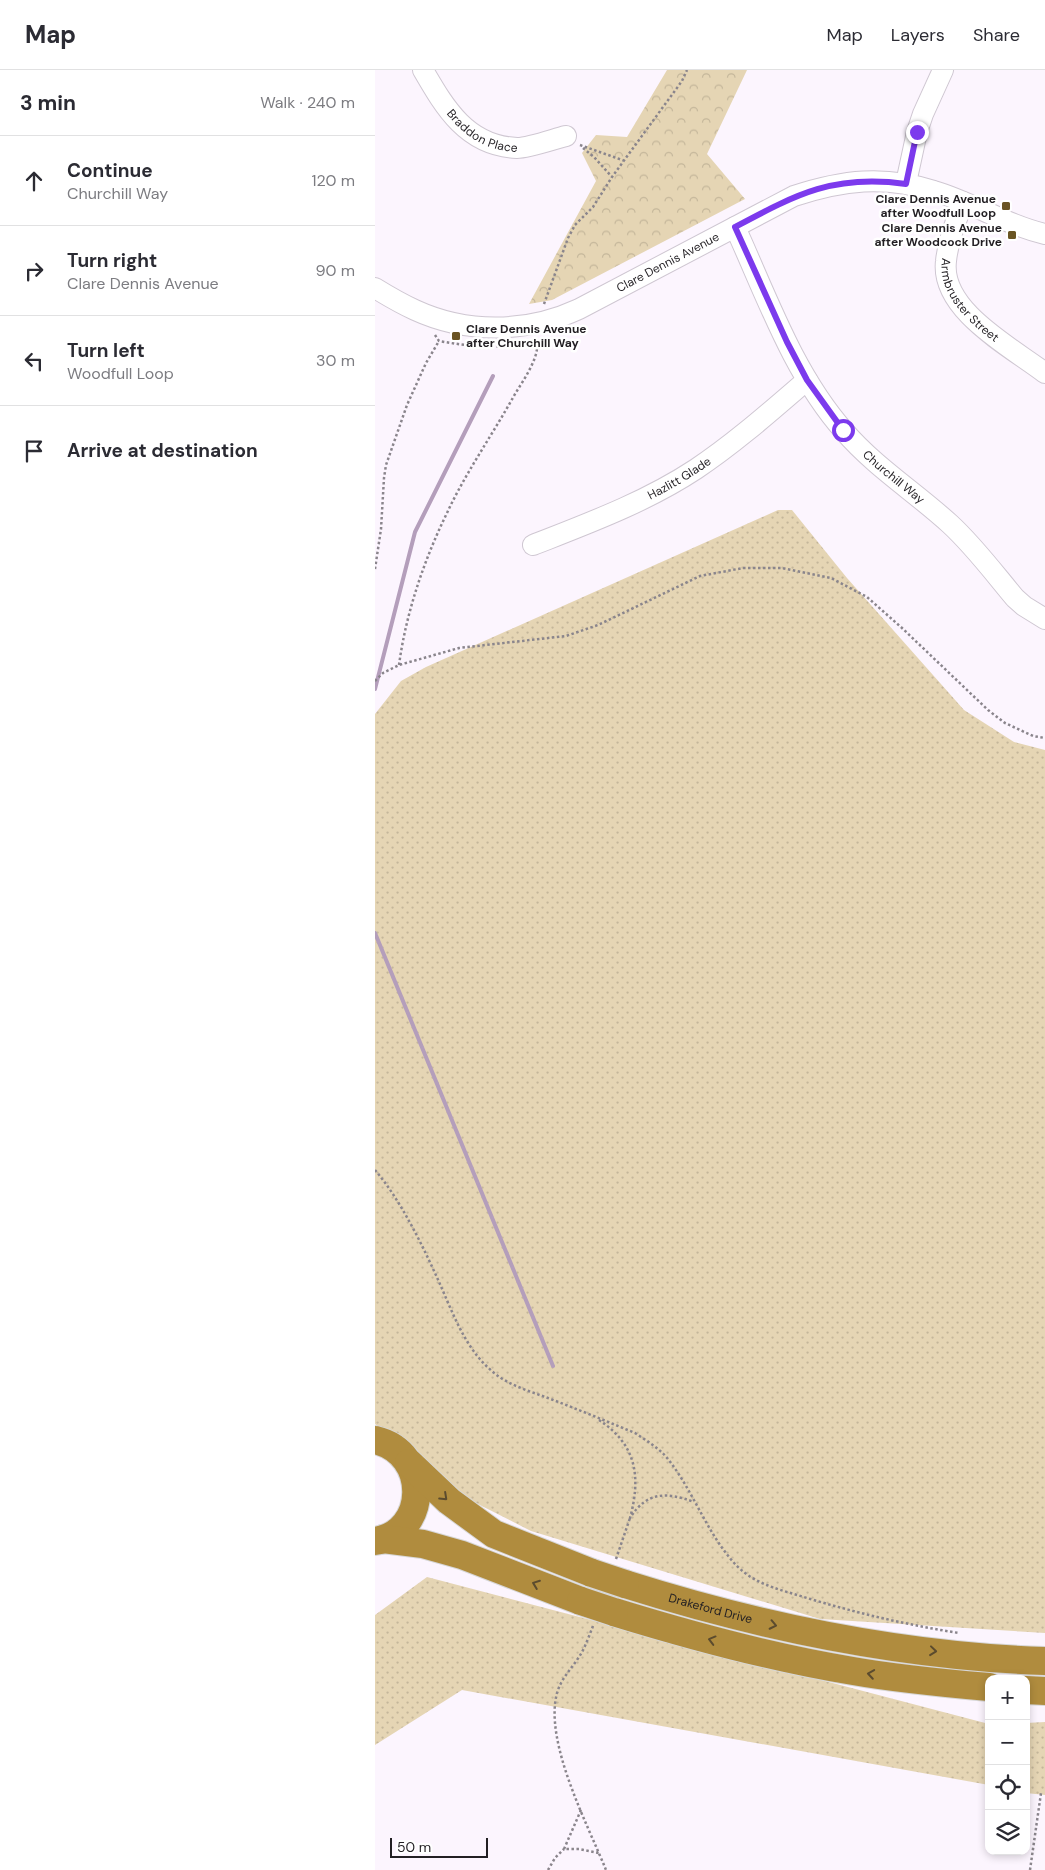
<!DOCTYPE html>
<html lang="en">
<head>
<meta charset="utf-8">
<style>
  body { margin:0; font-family:"DM Sans",sans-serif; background:#f2f2f3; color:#2b2b33 }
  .controls { position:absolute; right:15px; bottom:15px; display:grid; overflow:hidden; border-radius:10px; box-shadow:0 2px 8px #0003 }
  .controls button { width:45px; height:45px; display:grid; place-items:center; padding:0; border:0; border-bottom:1px solid #e1e1e2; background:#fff; color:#2b2b33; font:25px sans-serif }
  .scale { position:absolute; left:15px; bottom:12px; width:98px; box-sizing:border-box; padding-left:5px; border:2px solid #221f23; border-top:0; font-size:14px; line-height:18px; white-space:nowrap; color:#221f23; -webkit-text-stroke:4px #fff; paint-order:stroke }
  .stop { position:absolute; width:15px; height:15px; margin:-11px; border:4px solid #7c3aed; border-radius:50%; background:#fff }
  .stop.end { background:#7c3aed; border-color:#fff; box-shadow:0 1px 5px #0008 }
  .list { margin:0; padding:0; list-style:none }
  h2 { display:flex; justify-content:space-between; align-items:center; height:65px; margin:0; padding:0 20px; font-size:21px }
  h2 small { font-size:16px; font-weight:400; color:#7c7c81 }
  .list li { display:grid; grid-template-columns:32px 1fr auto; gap:15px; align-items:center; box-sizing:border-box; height:90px; padding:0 20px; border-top:1px solid #e1e1e2 }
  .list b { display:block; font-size:19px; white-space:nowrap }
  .list p { margin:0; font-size:16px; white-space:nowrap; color:#7c7c81 }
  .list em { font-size:16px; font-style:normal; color:#7c7c81 }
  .icon { flex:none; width:28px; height:28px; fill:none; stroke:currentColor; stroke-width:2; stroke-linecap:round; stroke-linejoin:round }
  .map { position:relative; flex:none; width:670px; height:1800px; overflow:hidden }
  header { display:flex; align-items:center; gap:30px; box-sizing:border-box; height:70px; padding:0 25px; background:#fff; border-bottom:1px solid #e1e1e2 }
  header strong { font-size:24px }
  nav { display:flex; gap:28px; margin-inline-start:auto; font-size:18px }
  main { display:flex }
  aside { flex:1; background:#fff }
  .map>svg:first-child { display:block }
  .grass { fill:url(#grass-dots) }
  .park { fill:url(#park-crowns) }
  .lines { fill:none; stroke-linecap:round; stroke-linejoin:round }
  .stream { stroke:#b49ebb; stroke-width:4 }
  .minor-casing { stroke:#cfc7d2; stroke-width:22 }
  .highway-casing { stroke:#d7d7d7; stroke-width:30 }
  .path { stroke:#8a858c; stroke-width:2.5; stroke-dasharray:2.5 2.5; stroke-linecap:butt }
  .minor { stroke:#fff; stroke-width:20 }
  .highway { stroke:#b08c3e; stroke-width:28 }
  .highway-bridge-casing { stroke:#d7d7d7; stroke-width:30; stroke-linecap:butt }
  .highway-bridge { stroke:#b08c3e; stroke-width:28 }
  .oneway { stroke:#5b4b2e }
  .route { stroke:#7c3aed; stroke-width:6 }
  .poi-dot { fill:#6a5423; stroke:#fff; stroke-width:2 }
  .labels { text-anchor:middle; stroke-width:5; stroke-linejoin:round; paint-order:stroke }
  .street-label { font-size:12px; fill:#221f23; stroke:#fff }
  .poi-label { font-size:12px; font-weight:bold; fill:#221f23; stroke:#fff; text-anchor:end }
</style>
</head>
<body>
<header>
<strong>Map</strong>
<nav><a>Map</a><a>Layers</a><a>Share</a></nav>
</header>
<main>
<aside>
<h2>3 min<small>Walk · 240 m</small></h2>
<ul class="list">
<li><svg class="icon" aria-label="ahead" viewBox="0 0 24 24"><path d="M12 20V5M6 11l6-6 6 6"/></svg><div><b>Continue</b><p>Churchill Way</p></div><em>120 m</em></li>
<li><svg class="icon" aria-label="right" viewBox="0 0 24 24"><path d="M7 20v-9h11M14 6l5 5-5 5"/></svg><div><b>Turn right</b><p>Clare Dennis Avenue</p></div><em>90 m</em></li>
<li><svg class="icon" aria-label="left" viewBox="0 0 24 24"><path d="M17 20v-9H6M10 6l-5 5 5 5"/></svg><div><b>Turn left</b><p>Woodfull Loop</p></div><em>30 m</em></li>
<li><svg class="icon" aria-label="arrive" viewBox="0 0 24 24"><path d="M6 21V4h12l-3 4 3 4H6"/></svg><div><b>Arrive at destination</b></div></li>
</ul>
</aside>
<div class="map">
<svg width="670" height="1800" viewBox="0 0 670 1800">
  <defs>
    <pattern id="grass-dots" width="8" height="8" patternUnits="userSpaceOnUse" patternTransform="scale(1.25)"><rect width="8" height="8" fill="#e5d5b4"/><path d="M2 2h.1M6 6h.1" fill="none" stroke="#c4b69a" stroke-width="1.8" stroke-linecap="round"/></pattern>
    <pattern id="park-crowns" width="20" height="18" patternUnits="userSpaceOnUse" patternTransform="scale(1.25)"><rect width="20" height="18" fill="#e5d5b4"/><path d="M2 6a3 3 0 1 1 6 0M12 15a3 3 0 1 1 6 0" fill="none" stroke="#c4b69a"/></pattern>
  </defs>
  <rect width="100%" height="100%" fill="#fcf5fe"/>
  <path class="grass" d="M403,440h14l55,68 117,132 50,32 31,8v883l-225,-14 -289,-88 -71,-36 -85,-71v-710l26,-33 25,-14z
    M52,1507l562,147v61l-527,-95 -87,55v-130z
    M670,1652v73l-19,-2v-70z"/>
  <path class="park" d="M292,0h80l-40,84 38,45 -193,101 -23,4 67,-123 -14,-28 14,-18 31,2z"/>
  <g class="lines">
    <path class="stream" d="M0,619l40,-157 78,-156
      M0,863l178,433"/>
    <g class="minor-casing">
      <g id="minor">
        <path id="s1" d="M48,0c22,38 44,76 94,78 12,0 37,-9 49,-12"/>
        <path d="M531,113l11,-51 6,-18 20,-44"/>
        <path id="s2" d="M588,132c-7,19 -15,39 -17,59 -6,49 65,86 99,112"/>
        <path id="s3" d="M360,157c32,70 58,146 109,204 31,36 71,61 106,93 24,22 44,49 65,74l9,8 21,13"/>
        <path id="s4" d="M0,218c13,8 27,16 40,22 52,24 112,23 164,-1l215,-113c49,-16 90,-21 140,-5 38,11 72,34 111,43"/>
        <path id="s5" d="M158,475c56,-22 113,-43 163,-76 39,-26 75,-58 111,-89"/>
      </g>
    </g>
    <g class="highway-casing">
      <g id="highway">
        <path d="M0,1370c56,13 54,93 0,101"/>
        <path d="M34,1393l40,38 45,33 98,39"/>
        <path d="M8,1469l40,5 39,11 119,46"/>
        <path id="s6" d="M250,1514c136,43 277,72 420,77"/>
        <path d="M239,1542c78,24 158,46 239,59 45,8 90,12 136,16"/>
        <path d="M651,1620l19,1"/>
      </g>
    </g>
    <path class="path" d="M205,75l45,16
      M208,78l11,9 18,20
      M169,234l24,-66 7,-13 18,-18 19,-30 70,-96 5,-11
      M60,265l4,6c33,6 64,8 97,2
      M0,499l6,-40 3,-51 2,-13 21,-60 19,-42 13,-22
      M24,595c7,-52 25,-105 48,-152 19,-41 46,-79 68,-119 8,-13 17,-26 21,-40 2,-6 0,-10 -1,-15
      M0,611l8,-8 16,-8 60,-17 107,-12 32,-11 102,-49 43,-8h39l49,10 36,19 35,31 86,82 17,13 28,13 12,2
      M0,1100c25,29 48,76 64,112 14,31 26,67 54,90 15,13 36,19 55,26 29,11 58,23 87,35 12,8 24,15 33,26 26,33 39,75 68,106 19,20 46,25 71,33 50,15 100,27 152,35
      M224,1350c38,25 42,57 31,98 17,-27 37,-26 64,-16
      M241,1489l14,-41
      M218,1556c-4,10 -8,22 -14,31 -8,12 -18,22 -22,36 -13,49 30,130 49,177
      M206,1740l-17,39h15l20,4
      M173,1800l7,-12 9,-9
      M655,1800l11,-77"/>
    <use href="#minor" class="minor"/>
    <use href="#highway" class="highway"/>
    <g class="highway-bridge-casing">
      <path id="highway-bridge" d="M217,1503l33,11
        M206,1531l33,11"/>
    </g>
    <use href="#highway-bridge" class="highway-bridge"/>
  </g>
  <defs><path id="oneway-chevron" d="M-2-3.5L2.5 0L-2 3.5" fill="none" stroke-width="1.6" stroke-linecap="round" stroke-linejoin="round" transform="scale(1.25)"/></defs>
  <g class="oneway">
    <use href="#oneway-chevron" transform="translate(69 1427) rotate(43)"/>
    <use href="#oneway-chevron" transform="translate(161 1514) rotate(-159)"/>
    <use href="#oneway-chevron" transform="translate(398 1555) rotate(12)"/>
    <use href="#oneway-chevron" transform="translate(337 1570) rotate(-165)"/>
    <use href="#oneway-chevron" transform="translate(558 1581) rotate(6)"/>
    <use href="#oneway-chevron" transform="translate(496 1604) rotate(-171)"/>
  </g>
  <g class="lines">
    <path class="route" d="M468,360l-36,-50 -20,-38 -52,-115c62,-33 99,-53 171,-43l11,-52"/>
  </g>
  <g class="poi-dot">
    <rect x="626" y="131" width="10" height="10" rx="2.5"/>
    <rect x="632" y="160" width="10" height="10" rx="2.5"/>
    <rect x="76" y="261" width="10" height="10" rx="2.5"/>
  </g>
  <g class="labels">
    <g class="street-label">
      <text dy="4" stroke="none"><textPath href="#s1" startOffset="89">Braddon Place</textPath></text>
      <text dy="4" stroke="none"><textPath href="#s4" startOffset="315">Clare Dennis Avenue</textPath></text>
      <text dy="4" stroke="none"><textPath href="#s2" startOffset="109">Armbruster Street</textPath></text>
      <text dy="4" stroke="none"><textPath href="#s3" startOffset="300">Churchill Way</textPath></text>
      <text dy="4" stroke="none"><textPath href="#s5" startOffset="161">Hazlitt Glade</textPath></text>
      <text dy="4" stroke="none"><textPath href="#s6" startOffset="89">Drakeford Drive</textPath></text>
    </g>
    <g class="poi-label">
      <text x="621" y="133">Clare Dennis Avenue<tspan x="621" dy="14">after Woodfull Loop</tspan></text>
      <text x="627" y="162">Clare Dennis Avenue<tspan x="627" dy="14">after Woodcock Drive</tspan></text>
      <text x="91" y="263" text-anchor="start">Clare Dennis Avenue<tspan x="91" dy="14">after Churchill Way</tspan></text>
    </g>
  </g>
</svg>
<div class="controls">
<button>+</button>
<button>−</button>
<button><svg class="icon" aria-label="locate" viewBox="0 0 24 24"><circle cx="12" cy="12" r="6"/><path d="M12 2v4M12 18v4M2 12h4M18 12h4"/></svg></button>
<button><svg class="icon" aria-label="layers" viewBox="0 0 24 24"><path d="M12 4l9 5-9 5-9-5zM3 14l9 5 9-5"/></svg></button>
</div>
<div class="scale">50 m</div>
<div class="stop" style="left:468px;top:360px"></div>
<div class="stop end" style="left:542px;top:62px"></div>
</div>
</main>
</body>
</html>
